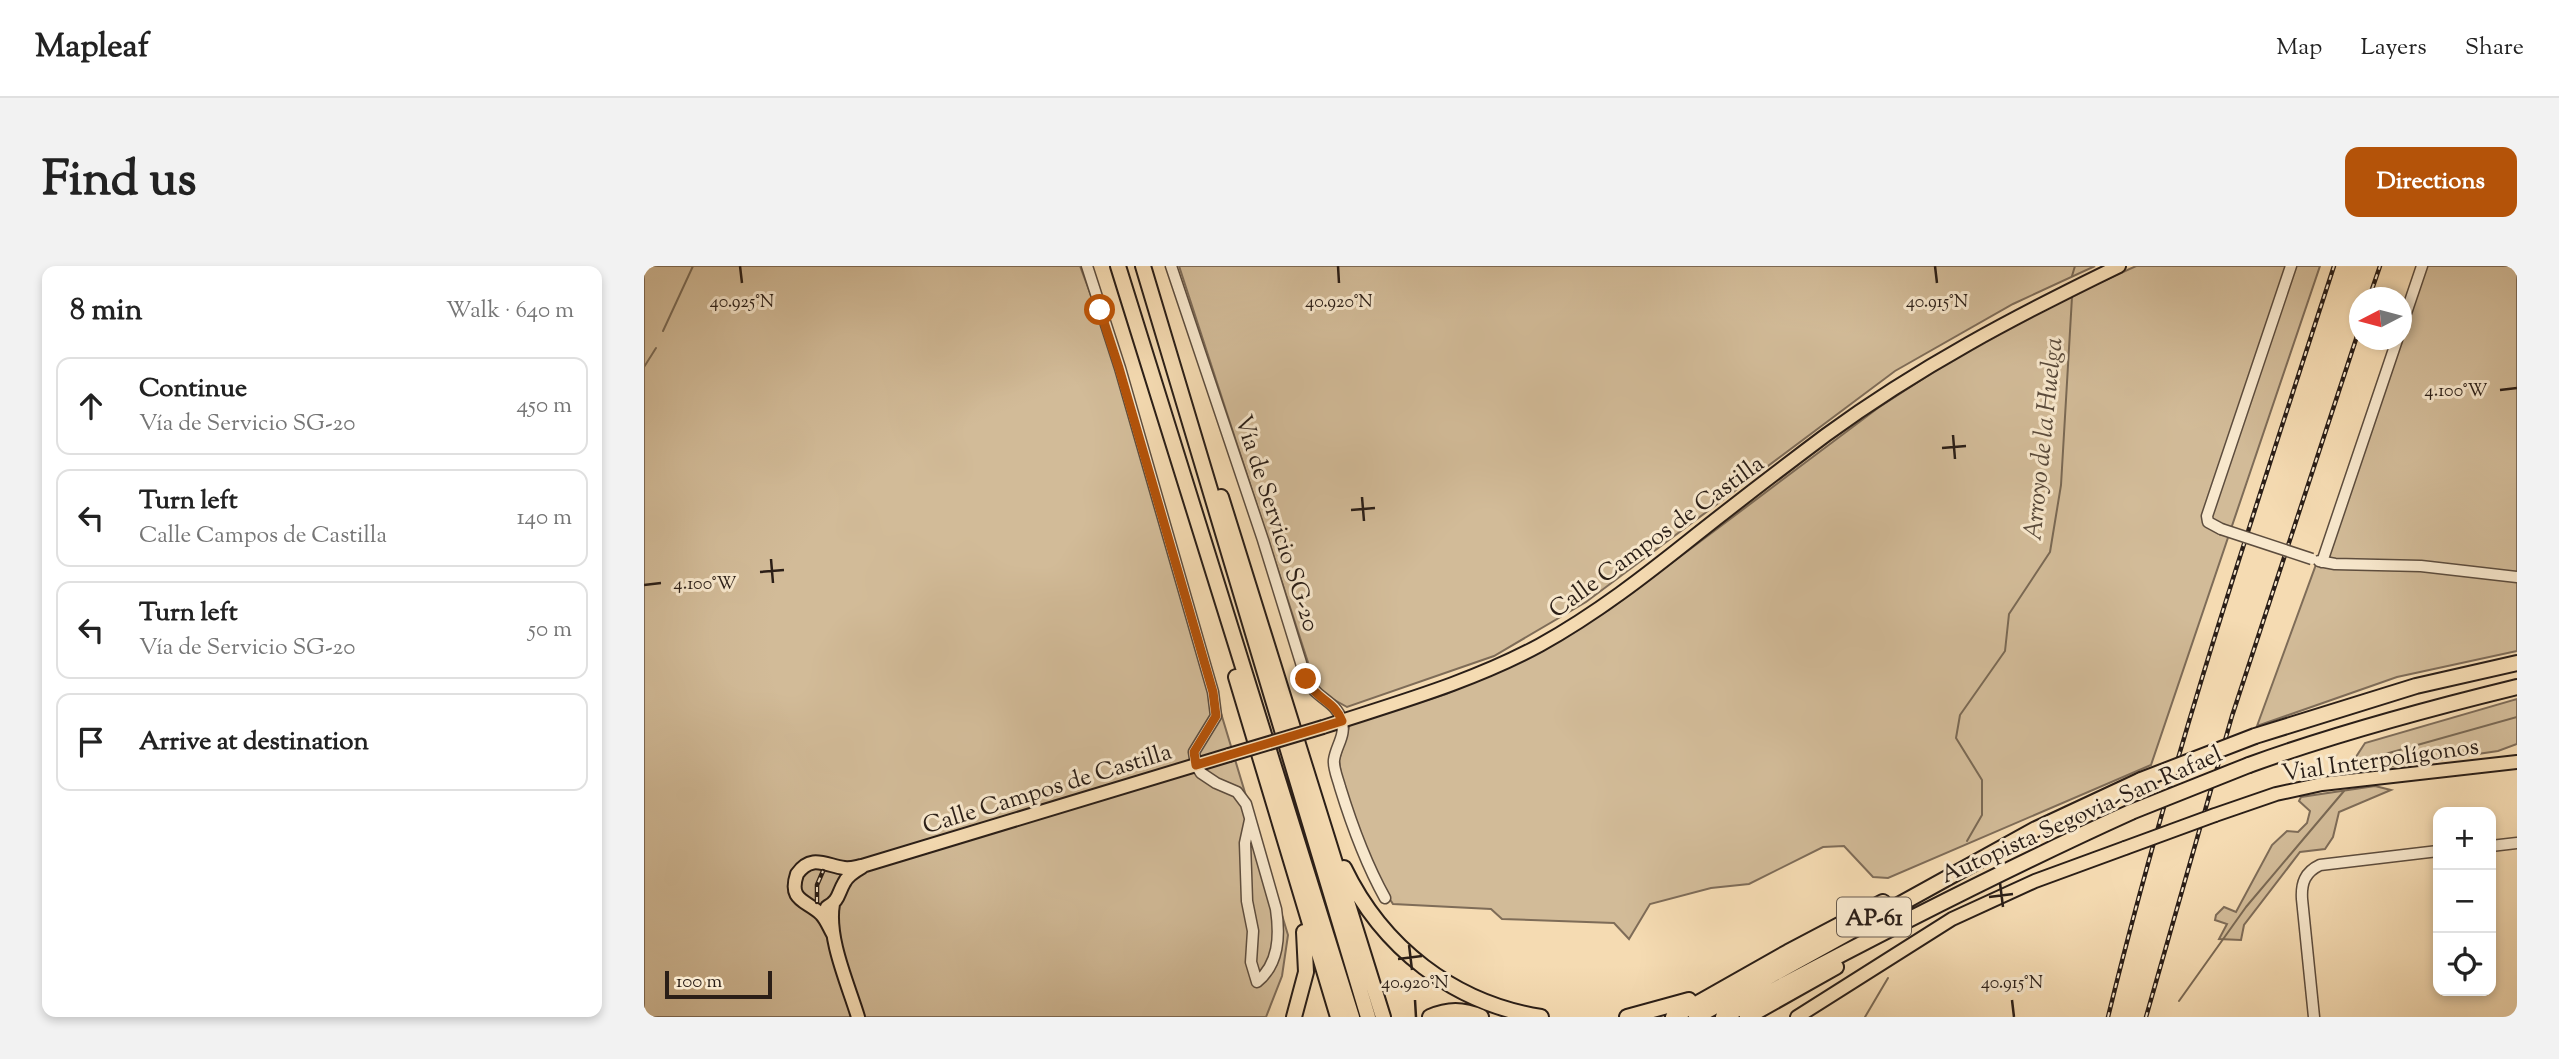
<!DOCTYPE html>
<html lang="en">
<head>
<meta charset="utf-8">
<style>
  body { margin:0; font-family:"Sorts Mill Goudy",serif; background:#f2f2f2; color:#222 }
  .controls { position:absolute; right:21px; bottom:21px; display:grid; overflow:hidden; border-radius:14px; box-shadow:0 4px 10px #0003 }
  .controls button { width:63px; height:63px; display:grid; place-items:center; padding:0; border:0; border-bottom:2px solid #e0e0e0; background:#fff; color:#222; font:35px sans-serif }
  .compass { position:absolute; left:1705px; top:21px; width:63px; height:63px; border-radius:50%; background:#fff; box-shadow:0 4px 10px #0003; rotate:264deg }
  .scale { position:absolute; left:21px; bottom:18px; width:107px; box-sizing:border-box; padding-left:7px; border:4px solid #2a1e17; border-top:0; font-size:19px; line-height:24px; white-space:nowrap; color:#2a1e17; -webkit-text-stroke:5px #f8e8cd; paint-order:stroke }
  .stop { position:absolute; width:21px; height:21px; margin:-16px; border:5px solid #b45309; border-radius:50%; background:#fff }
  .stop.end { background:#b45309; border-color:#fff; box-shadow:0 2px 7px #0008 }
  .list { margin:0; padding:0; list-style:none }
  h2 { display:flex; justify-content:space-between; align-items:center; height:91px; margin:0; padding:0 28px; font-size:30px }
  h2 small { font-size:23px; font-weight:400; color:#767676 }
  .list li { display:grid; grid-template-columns:46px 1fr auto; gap:21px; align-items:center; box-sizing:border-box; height:98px; margin:0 14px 14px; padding:0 14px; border:2px solid #e0e0e0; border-radius:14px }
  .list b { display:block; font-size:26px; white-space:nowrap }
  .list p { margin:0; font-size:23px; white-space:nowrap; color:#767676 }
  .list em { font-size:23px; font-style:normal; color:#767676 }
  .icon { flex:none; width:38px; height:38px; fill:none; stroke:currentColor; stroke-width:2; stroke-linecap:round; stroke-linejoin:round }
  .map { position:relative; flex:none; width:1873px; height:751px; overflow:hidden; border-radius:14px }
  header { display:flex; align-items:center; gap:42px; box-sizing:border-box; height:98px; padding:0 35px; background:#fff; border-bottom:2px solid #e0e0e0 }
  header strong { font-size:33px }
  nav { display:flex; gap:38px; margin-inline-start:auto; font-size:24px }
  .intro { display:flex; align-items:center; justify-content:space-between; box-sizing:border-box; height:168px; padding:0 42px }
  h1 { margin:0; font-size:49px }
  .button { padding:18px 32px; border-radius:14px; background:#b45309; color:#fff; font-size:24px; font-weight:700 }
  main { display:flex; gap:42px; padding:0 42px }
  aside { flex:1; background:#fff; border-radius:14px; box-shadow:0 4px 10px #0003 }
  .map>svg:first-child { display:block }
  .green { fill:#d2bb98; stroke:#7e6c58; stroke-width:2 }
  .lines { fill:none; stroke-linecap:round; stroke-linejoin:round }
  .stream { stroke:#7a6954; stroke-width:2 }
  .minor-casing { stroke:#5d4d3e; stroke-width:13 }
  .major-casing { stroke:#2a1e17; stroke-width:16 }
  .highway-casing { stroke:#2a1e17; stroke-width:18 }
  .minor { stroke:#f8e8cd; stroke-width:10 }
  .major { stroke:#f5dbb2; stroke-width:12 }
  .highway { stroke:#f5dbb2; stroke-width:14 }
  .rail-casing { stroke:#2a1e17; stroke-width:4.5 }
  .rail { stroke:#f8e8cd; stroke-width:2; stroke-dasharray:5; stroke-linecap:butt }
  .minor-bridge-casing { stroke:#5d4d3e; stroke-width:13; stroke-linecap:butt }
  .major-bridge-casing { stroke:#2a1e17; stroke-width:16; stroke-linecap:butt }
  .highway-bridge-casing { stroke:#2a1e17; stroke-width:18; stroke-linecap:butt }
  .minor-bridge { stroke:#f8e8cd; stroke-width:10 }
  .major-bridge { stroke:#f5dbb2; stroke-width:12 }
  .highway-bridge { stroke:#f5dbb2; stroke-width:14 }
  .route { stroke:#b45309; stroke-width:9 }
  .ticks { fill:none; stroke:#2a1e17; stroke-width:2.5 }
  .labels { text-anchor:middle; stroke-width:6; stroke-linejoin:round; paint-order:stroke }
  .shield { fill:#f8e8cd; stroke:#685b4e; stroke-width:2 }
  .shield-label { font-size:23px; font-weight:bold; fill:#2a1e17 }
  .street-label { font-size:24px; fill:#2a1e17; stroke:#f8e8cd }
  .water-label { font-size:26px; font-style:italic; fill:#594a3b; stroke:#f8e8cd }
  .ticks-label { font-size:18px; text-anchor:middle; fill:#2a1e17; stroke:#f8e8cd; stroke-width:6; stroke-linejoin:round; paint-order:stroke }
</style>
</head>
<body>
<header>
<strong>Mapleaf</strong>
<nav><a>Map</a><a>Layers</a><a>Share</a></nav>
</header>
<div class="intro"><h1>Find us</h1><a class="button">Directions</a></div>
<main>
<aside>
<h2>8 min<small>Walk · 640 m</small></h2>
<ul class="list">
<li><svg class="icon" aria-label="ahead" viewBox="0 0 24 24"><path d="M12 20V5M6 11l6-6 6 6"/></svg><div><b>Continue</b><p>Vía de Servicio SG-20</p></div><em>450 m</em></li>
<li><svg class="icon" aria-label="left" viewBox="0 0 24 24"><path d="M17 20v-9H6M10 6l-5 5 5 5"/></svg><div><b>Turn left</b><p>Calle Campos de Castilla</p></div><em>140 m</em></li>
<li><svg class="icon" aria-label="left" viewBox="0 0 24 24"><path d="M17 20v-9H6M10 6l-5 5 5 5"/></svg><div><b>Turn left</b><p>Vía de Servicio SG-20</p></div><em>50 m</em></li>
<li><svg class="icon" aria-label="arrive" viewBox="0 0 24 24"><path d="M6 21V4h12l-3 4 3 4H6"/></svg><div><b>Arrive at destination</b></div></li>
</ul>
</aside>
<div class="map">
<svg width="1873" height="751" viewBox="0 0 1873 751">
  <rect width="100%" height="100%" fill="#f5dbb2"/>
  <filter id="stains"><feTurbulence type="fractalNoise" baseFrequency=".00286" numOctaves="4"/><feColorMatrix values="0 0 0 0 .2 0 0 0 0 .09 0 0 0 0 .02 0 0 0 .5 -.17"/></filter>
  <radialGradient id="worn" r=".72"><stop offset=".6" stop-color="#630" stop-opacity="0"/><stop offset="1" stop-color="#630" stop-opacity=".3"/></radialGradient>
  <path class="green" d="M0,0h436l31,83 177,586 -6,41 -16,41h-622z
    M535,0h916l-82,38 -118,67 -309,231 -92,54 -147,51 -30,-17z
    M1492,0h184l-169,499 -263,113 -15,-1 -29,-31 -21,1 -74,37 -38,4 -61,16 -21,35 -15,-16 -112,-4 -11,-10 -98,-5 -25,-38 -26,-85 -3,-21 11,-36 96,-30 79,-36 84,-48 269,-202 77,-50 92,-51z
    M1781,0h92v385l-120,26 -140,49 141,-386h4v-11z
    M1873,433v45l-19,7 -122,18 -26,-3 15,-23z
    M1731,520l16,4 -52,22 -6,25 -8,12 -25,3 -56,73 -3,15 -22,-1 8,-15 -12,-4 1,-5 8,-8 12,5 36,-67 15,-14 11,1 9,-9 3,-12 -11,-10 2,-4z"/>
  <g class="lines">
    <path class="stream" d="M1428,10l3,-10
      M19,65l30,-65
      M0,101l12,-19
      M1715,504l12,-12 146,-41
      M1323,575l15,-26v-35l-26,-42 4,-23 45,-64 4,-37 41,-62 11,-67 11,-188
      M1535,735l67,-94 98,-116
      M1221,751l23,-39"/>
    <g class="minor-casing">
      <path id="minor" d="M443,0l33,102 93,324 3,24 -22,36 2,13 5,8 15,10 21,9 9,12 30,105c4,27 3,55 -19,73l-6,-20 2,-31 -6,-30 -2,-58 5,-23
        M527,0l92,274 43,139c9,19 30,22 35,40 6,16 -5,26 -7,41 -1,8 4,19 6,27 12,39 25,75 45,111
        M1758,59l20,-59
        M1577,263l-13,-7 -1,-6 84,-250
        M1675,295l16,3 86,2 96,11
        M1678,296l75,-222
        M1847,580l26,-3
        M1670,751l-12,-118c-1,-16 3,-27 18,-34l118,-14"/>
    </g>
    <g class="major-casing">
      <path id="major" d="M679,461c73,-24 149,-45 217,-82 56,-31 106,-70 156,-110 43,-34 86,-67 130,-100 93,-68 190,-119 293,-169
        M1571,549l61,-21 46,-10 195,-22
        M189,638c-6,34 15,80 25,113
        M183,641c12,-6 11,-14 17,-24 3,-7 11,-12 18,-16
        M189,668c-4,-7 -7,-15 -12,-20 -15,-14 -33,-13 -24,-40 14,-20 28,-9 47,-6 6,1 12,-1 18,-2l367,-111
        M1153,751l155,-98 83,-38 90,-33"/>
    </g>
    <g class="highway-casing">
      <path id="highway" d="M474,0l234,751
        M499,0l225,751
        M577,231l162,520
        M592,411l102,340
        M1611,470l161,-50 101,-23
        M1605,499c88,-32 178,-56 268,-78
        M700,602c38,79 109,135 197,149
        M650,751l12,-45 -2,-40
        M786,751c18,-8 33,-8 51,0
        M983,751l62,-17
        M1029,751l115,-65 95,-50
        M1052,751l340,-188 105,-49
        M1079,751c134,-72 269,-142 408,-205
        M1103,751l89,-50"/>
    </g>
    <use href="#minor" class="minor"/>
    <use href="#major" class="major"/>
    <use href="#highway" class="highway"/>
    <g class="rail-casing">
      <path id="rail" d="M1725,32l11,-32
        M173,636v-17l6,-14
        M1464,751c62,-254 145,-502 226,-751
        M1502,751l86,-301 128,-389"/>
    </g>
    <use href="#rail" class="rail"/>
    <g class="minor-bridge-casing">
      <path id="minor-bridge" d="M1577,263l91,30"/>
    </g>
    <g class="major-bridge-casing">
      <path id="major-bridge" d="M585,489l94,-28
        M1481,582l90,-33"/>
    </g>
    <g class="highway-bridge-casing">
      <path id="highway-bridge" d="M1497,514l114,-44
        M1487,546l118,-47"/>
    </g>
    <use href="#minor-bridge" class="minor-bridge"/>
    <use href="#major-bridge" class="major-bridge"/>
    <use href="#highway-bridge" class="highway-bridge"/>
  </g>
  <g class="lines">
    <path class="route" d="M456,44l19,58 94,324 3,24 -22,36 2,13 146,-44c-8,-21 -26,-21 -36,-42"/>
  </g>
  <path class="ticks" d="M96,0l2,17M694,0l1,17M1291,0l2,17M1856,124l17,-2M1309,169l2,24M1298,182l24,-2M718,231l2,24M707,244l24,-2M127,293l2,24M116,306l24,-2M0,319l17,-2M1356,617l3,24M1345,631l24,-3M765,679l3,25M754,693l24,-3M771,734l1,17M1368,734l2,17"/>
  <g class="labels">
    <rect class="shield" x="1193" y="631.5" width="74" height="39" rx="5"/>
    <g class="shield-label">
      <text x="1230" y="659">AP-61</text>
    </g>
    <g class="street-label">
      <text transform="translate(634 257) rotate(72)" y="8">Vía de Servicio SG-20</text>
      <text transform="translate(1012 270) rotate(-36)" y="8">Calle Campos de Castilla</text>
      <text transform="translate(1736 493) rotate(-8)" y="8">Vial Interpolígonos</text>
      <text transform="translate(403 522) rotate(-17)" y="8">Calle Campos de Castilla</text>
      <text transform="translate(1437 548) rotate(-24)" y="8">Autopista Segovia-San Rafael</text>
    </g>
    <g class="water-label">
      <text transform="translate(1398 173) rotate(-84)" y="9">Arroyo de la Huelga</text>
    </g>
  </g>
  <g class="ticks-label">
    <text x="98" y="41">40.925°N</text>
    <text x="695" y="41">40.920°N</text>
    <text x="1293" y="41">40.915°N</text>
    <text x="1812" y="130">4.100°W</text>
    <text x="61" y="323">4.100°W</text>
    <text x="771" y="722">40.920°N</text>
    <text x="1368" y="722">40.915°N</text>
  </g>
  <rect width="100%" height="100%" filter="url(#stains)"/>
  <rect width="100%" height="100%" fill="url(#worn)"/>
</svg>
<div class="controls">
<button>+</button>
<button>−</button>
<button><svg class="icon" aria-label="locate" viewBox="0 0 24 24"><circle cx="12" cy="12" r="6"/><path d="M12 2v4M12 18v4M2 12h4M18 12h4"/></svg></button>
</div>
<svg class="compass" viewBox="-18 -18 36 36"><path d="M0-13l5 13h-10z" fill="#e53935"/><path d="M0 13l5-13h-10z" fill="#767676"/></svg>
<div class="scale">100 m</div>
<div class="stop" style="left:456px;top:44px"></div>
<div class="stop end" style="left:662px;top:413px"></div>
</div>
</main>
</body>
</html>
